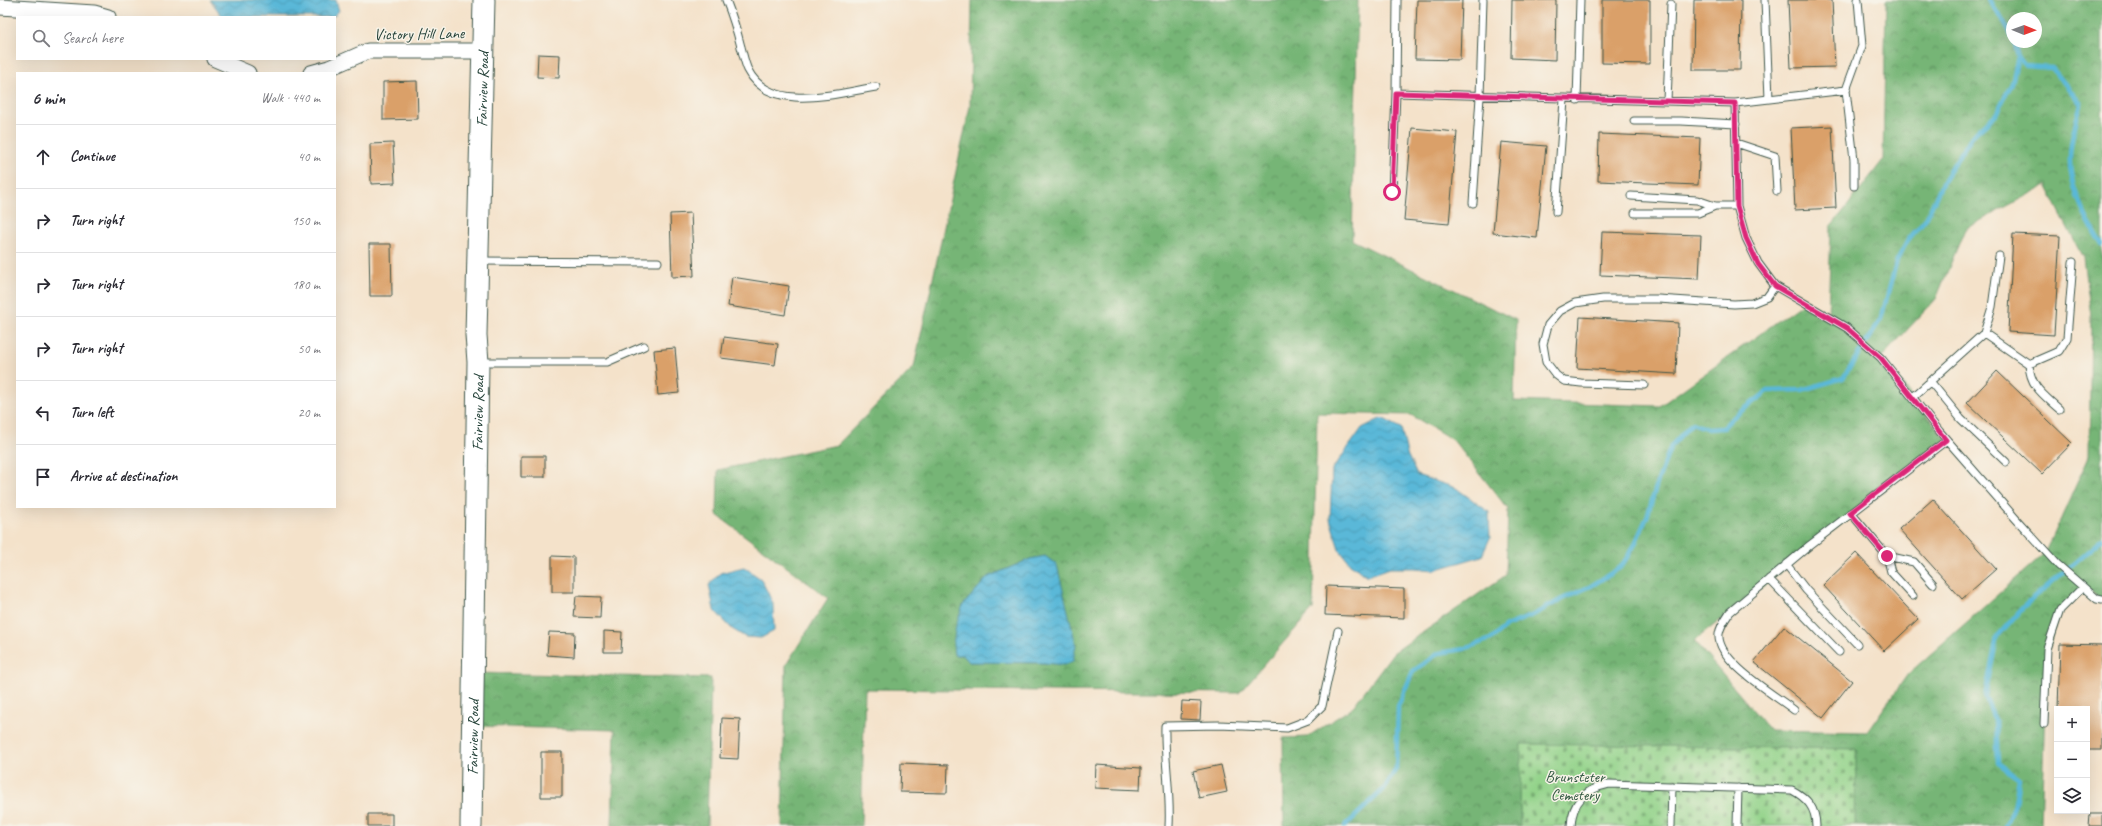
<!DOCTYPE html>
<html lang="en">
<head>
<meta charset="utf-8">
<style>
  body { margin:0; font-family:Caveat,sans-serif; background:#f7f7f7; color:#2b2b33 }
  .controls { position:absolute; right:12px; bottom:12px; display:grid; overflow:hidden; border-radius:0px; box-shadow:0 4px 16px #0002 }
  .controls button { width:36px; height:36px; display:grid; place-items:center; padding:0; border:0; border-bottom:1px solid #e1e1e2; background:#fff; color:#2b2b33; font:20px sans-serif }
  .compass { position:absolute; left:2006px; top:12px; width:36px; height:36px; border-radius:50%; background:#fff; box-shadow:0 4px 16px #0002; rotate:91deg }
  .stop { position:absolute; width:12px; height:12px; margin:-9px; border:3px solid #db2777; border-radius:50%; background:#fff }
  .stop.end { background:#db2777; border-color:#fff; box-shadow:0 1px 4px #0008 }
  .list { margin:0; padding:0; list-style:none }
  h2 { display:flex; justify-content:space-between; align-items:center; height:52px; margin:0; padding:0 16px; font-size:17px }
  h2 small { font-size:13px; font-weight:400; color:#7c7c81 }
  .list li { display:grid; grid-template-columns:26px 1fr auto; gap:12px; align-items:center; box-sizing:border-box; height:64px; padding:0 16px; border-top:1px solid #e1e1e2 }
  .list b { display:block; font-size:15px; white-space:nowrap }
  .list em { font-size:13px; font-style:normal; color:#7c7c81 }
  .icon { flex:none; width:22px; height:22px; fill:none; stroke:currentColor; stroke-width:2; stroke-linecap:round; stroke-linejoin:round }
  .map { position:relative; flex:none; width:2102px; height:826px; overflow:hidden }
  .search { position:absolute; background:#fff; box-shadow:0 4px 16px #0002; left:16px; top:16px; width:320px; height:44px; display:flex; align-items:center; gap:10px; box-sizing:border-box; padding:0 14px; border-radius:0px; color:#7c7c81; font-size:15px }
  .panel { position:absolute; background:#fff; box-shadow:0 4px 16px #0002; left:16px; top:72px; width:320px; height:436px; border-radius:0px }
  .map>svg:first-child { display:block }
  .forest { fill:url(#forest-crowns); stroke:#4a7955; fill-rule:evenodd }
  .cemetery { fill:url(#cemetery-stones); stroke:#59885f }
  .water { fill:url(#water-waves); stroke:#3c7a86 }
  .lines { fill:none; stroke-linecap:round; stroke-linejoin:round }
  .stream { stroke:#5ab8d8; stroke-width:4.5 }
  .building { fill:#daa069 }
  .lane-casing { stroke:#3f564a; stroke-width:9 }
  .street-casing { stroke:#3f564a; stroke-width:17 }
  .secondary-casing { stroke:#3f564a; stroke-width:23 }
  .lane { stroke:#fff; stroke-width:7 }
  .street { stroke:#fff; stroke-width:15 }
  .secondary { stroke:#fff; stroke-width:21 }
  .route { stroke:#db2777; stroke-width:5 }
  .labels { text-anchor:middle; stroke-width:3; stroke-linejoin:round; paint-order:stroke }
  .street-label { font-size:16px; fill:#1f3d34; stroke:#f7f3e8 }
  .park-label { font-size:16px; fill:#365b45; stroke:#f7f3e8 }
</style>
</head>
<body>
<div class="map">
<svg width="2102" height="826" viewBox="0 0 2102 826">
  <defs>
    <pattern id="forest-crowns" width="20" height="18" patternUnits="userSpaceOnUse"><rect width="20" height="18" fill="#76b576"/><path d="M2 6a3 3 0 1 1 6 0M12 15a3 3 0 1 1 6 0" fill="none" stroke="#609462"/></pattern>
    <pattern id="cemetery-stones" width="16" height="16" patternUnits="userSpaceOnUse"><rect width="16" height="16" fill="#93d38a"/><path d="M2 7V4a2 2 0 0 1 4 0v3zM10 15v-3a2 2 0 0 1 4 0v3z" fill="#77ac72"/></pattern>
    <pattern id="water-waves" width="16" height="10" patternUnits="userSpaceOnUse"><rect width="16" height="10" fill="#5ab8d8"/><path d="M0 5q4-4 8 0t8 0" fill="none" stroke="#4a97b0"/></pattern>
  </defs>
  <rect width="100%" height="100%" fill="#f7f3e8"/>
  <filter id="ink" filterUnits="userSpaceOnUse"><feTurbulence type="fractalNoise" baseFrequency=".025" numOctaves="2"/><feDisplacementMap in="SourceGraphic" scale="8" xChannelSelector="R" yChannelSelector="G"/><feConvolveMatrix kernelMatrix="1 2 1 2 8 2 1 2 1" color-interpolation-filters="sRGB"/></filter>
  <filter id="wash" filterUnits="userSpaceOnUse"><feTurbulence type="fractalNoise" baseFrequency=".012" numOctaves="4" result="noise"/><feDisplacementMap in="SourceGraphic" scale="16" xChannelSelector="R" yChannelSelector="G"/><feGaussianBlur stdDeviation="0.9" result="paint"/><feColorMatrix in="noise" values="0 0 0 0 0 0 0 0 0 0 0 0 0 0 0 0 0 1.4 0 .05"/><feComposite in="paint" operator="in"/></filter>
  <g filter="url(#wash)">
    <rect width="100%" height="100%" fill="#f4e2ca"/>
    <path class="forest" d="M972,0h386l-6,240 164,80 -2,81 146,5 143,-103 25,14 3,-90 52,-67 3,-160h216v600l-19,-13 -23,23 -13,39 -6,177h-186l1,-77 -335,-5 -1,82h-236l-1,-88 24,-1 45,-29 41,-55 113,-78 2,-66 -55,-69 -42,-25 -94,-2 -4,196 -74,84 -374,-4 -4,137h-79l4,-161 42,-67 -111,-83 1,-45 119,-25 77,-78 56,-261zM2012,18h24v24h-24zM2046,185l37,73 8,58 -2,140 -43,96 -138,122 -41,58 -97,-2 -76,-89 253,-201 -66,-82 55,-59 29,-70zM1045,556l12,9 3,14 4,86 -20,-2 -75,-1 -6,-7h-9l9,-50 25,-28 42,-18z
      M473,673l238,5 -4,148h-95l3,-96 -143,-4z"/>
    <path class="cemetery" d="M1521,744l335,5 -1,77h-335z"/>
    <path class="water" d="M210,0h126l3,11 -7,6h-109z
      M1382,418l19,10 6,26 10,21 39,13 33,24 1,26 -8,18 -48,14 -20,-2h-24l-23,8 -17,-12 -11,-15 -9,-30 2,-49 30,-42z
      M1045,556l12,9 19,80 -3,16 -9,4 -20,-2 -75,-1 -6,-7h-9l-1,-10 3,-20 7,-20 25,-28 42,-18z
      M744,567l17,12 12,24 1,28 -13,7 -16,-1 -13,-8 -18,-19 -5,-25 11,-12z"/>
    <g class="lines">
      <path class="stream" d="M1988,0l11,13 13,23
        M2018,56l7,10 27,2 29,36c-5,17 -10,34 -11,52 -2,29 17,65 32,89
        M1345,826l39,-37 12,-20 2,-63 15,-35 26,-18 25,-4 27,-10 15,-13 27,-11 29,-16 29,-13 30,-19 13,-21 13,-29 11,-37 13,-34 21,-23 16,6 15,-1 8,-9 37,-28 34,-1 41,-12 38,-59 16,-59 11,-20 19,-23 17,-38 28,-43 24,-22 16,-31 6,-27 -4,-14
        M2006,826l9,-22 4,-26 -21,-15 -2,-41 -11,-26 12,-59 26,-30 79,-68"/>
    </g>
    <g id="blocks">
      <path class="building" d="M1417,0h45l-2,60 -45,-1z
        M1512,0h44l-1,60 -44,-2z
        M1602,0h48v64l-48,-1z
        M1694,0h47l-1,70h-47z
        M1788,0h44l3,67 -44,1z
        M538,54l22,1 -1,23 -22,-1z
        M417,81l1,38 -35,1v-38z
        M1832,126l4,82 -41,2 -4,-82z
        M1412,128l45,4 -8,92 -45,-4z
        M1599,134l101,4 -2,47 -100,-4z
        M1501,142l45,4 -9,92 -44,-5z
        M393,143l2,40 -24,1 -1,-40z
        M691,213l3,63 -22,1 -2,-63z
        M1602,232l99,3 -2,44 -99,-4z
        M2013,234l47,2 -6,99 -46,-3z
        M369,244h22l1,52h-22z
        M732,277l57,9 -4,29 -57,-9z
        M1580,317l98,6 -2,51 -99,-6z
        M724,337l54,7 -3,21 -54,-7z
        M675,348l4,45 -21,2 -4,-45z
        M1997,371l75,72 -30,31 -75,-71z
        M521,456h24v21h-24z
        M1933,499l63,70 -34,30 -63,-70z
        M1856,553l62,66 -34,32 -61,-66z
        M552,556l22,1v35h-22z
        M1326,586l78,3v29l-79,-3z
        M576,596l25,1 -1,21 -26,-1z
        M1784,626l68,55 -29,37 -69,-56z
        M604,631l18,1 -1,20h-17z
        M549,632l26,1 -1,24 -27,-2z
        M2060,644l42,1v105h-15v-41h-29z
        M1182,701l19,1 -1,18 -19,-1z
        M722,718l18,1 -2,40 -18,-1z
        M541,752h21v45h-21z
        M901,763l47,2 -1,28 -47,-1z
        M1096,765l45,3 -1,22 -45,-2z
        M1221,765l6,27 -28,6 -6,-27z
        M368,814h24v12h-24z
        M2090,814h12v12h-13z"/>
    </g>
  </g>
  <g filter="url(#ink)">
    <use href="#blocks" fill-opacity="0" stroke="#3f564a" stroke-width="1"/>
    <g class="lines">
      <g class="lane-casing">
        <path id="lane" d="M726,0c6,15 11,31 15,47 2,7 4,17 7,23 22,44 89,23 128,17
          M1397,0l-1,93 339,10 2,103 9,32 12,25 17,23 72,42 34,30 59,74 76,87 42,46 39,34 5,1
          M1765,0l4,99
          M1846,90l16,-44 -4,-46
          M1577,100l3,-100
          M1667,101l4,-97
          M1735,103l111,-13 8,70v26
          M1634,121h47l55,3
          M1736,143l39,13 2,35
          M1392,192l4,-99
          M1631,196l66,4 18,6h22
          M1473,203l7,-106 3,-97
          M1556,212l8,-112
          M1635,213h63l17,-7
          M479,261l179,1
          M1984,333l8,-26 7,-51
          M480,362h127l37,-16
          M2029,364l30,-13 8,-13 6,-76
          M1930,381l31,38 45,43
          M1644,385l-63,-2 -17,-2 -8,-6 -10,-13 -3,-18 5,-19 12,-14 15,-8 28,-4h55l76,5 18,-1 15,-6 8,-11
          M1913,397l71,-64 45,31c1,23 15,31 30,45
          M1851,513l36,43 27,6 19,22
          M1887,556l4,16 22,24
          M1786,564l20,26 51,54
          M1769,579l70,73
          M1794,710c-19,-15 -78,-49 -75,-76 1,-8 7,-16 11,-22l80,-67 137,-105
          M2044,724l3,-75 13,-39 23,-23
          M1169,826c2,-33 -5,-67 -4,-100l54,-1 68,3 21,-8 14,-14 16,-75
          M1571,826c1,-25 15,-37 38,-42l183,6c15,8 24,18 24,36
          M1671,826l1,-40
          M1737,826l1,-38"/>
      </g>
      <g class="street-casing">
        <path id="street" d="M0,7l94,6 14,4
          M215,59l33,14
          M311,73l18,-5 39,-17h115"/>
      </g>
      <g class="secondary-casing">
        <g id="secondary">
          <path id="s1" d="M471,826l7,-464 -2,-27 8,-335"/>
        </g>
      </g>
      <use href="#lane" class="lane"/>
      <use href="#street" class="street"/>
      <use href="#secondary" class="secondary"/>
    </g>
  </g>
  <g class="lines" filter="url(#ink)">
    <path class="route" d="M1392,192l4,-99 339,10 2,103 9,32 12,26 17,22 72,42 34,30 65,82 -96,73 37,43"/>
  </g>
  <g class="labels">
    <g class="street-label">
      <text transform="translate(419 33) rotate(-1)" y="6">Victory Hill Lane</text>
      <text dy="6" stroke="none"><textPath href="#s1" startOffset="737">Fairview Road</textPath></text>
      <text dy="6" stroke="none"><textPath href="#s1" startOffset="413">Fairview Road</textPath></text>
      <text dy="6" stroke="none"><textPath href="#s1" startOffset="89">Fairview Road</textPath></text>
    </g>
    <g class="park-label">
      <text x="1575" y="782">Brunsteter<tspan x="1575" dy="18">Cemetery</tspan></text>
    </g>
  </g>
</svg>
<div class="controls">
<button>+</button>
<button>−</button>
<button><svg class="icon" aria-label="layers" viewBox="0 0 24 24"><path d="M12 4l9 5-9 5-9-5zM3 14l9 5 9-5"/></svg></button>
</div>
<svg class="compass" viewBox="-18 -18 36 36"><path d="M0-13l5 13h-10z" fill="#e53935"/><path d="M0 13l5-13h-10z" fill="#7c7c81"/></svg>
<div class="stop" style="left:1392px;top:192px"></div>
<div class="stop end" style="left:1887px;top:556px"></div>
<div class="search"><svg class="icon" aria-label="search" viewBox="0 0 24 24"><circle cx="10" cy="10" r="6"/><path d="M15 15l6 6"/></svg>Search here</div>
<section class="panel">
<h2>6 min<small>Walk · 440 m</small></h2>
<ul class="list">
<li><svg class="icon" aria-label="ahead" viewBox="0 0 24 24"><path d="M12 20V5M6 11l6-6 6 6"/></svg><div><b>Continue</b></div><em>40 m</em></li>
<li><svg class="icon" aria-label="right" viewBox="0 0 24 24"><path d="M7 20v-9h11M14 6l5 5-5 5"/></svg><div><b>Turn right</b></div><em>150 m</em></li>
<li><svg class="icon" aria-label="right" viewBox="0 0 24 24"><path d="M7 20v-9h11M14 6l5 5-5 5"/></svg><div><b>Turn right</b></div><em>180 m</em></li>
<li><svg class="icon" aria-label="right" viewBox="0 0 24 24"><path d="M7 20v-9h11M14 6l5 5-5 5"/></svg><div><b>Turn right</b></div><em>50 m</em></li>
<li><svg class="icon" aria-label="left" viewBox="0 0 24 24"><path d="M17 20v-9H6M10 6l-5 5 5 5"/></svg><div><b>Turn left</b></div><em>20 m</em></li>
<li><svg class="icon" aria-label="arrive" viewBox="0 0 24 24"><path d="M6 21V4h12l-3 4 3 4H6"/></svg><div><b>Arrive at destination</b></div></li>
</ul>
</section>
</div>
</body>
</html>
